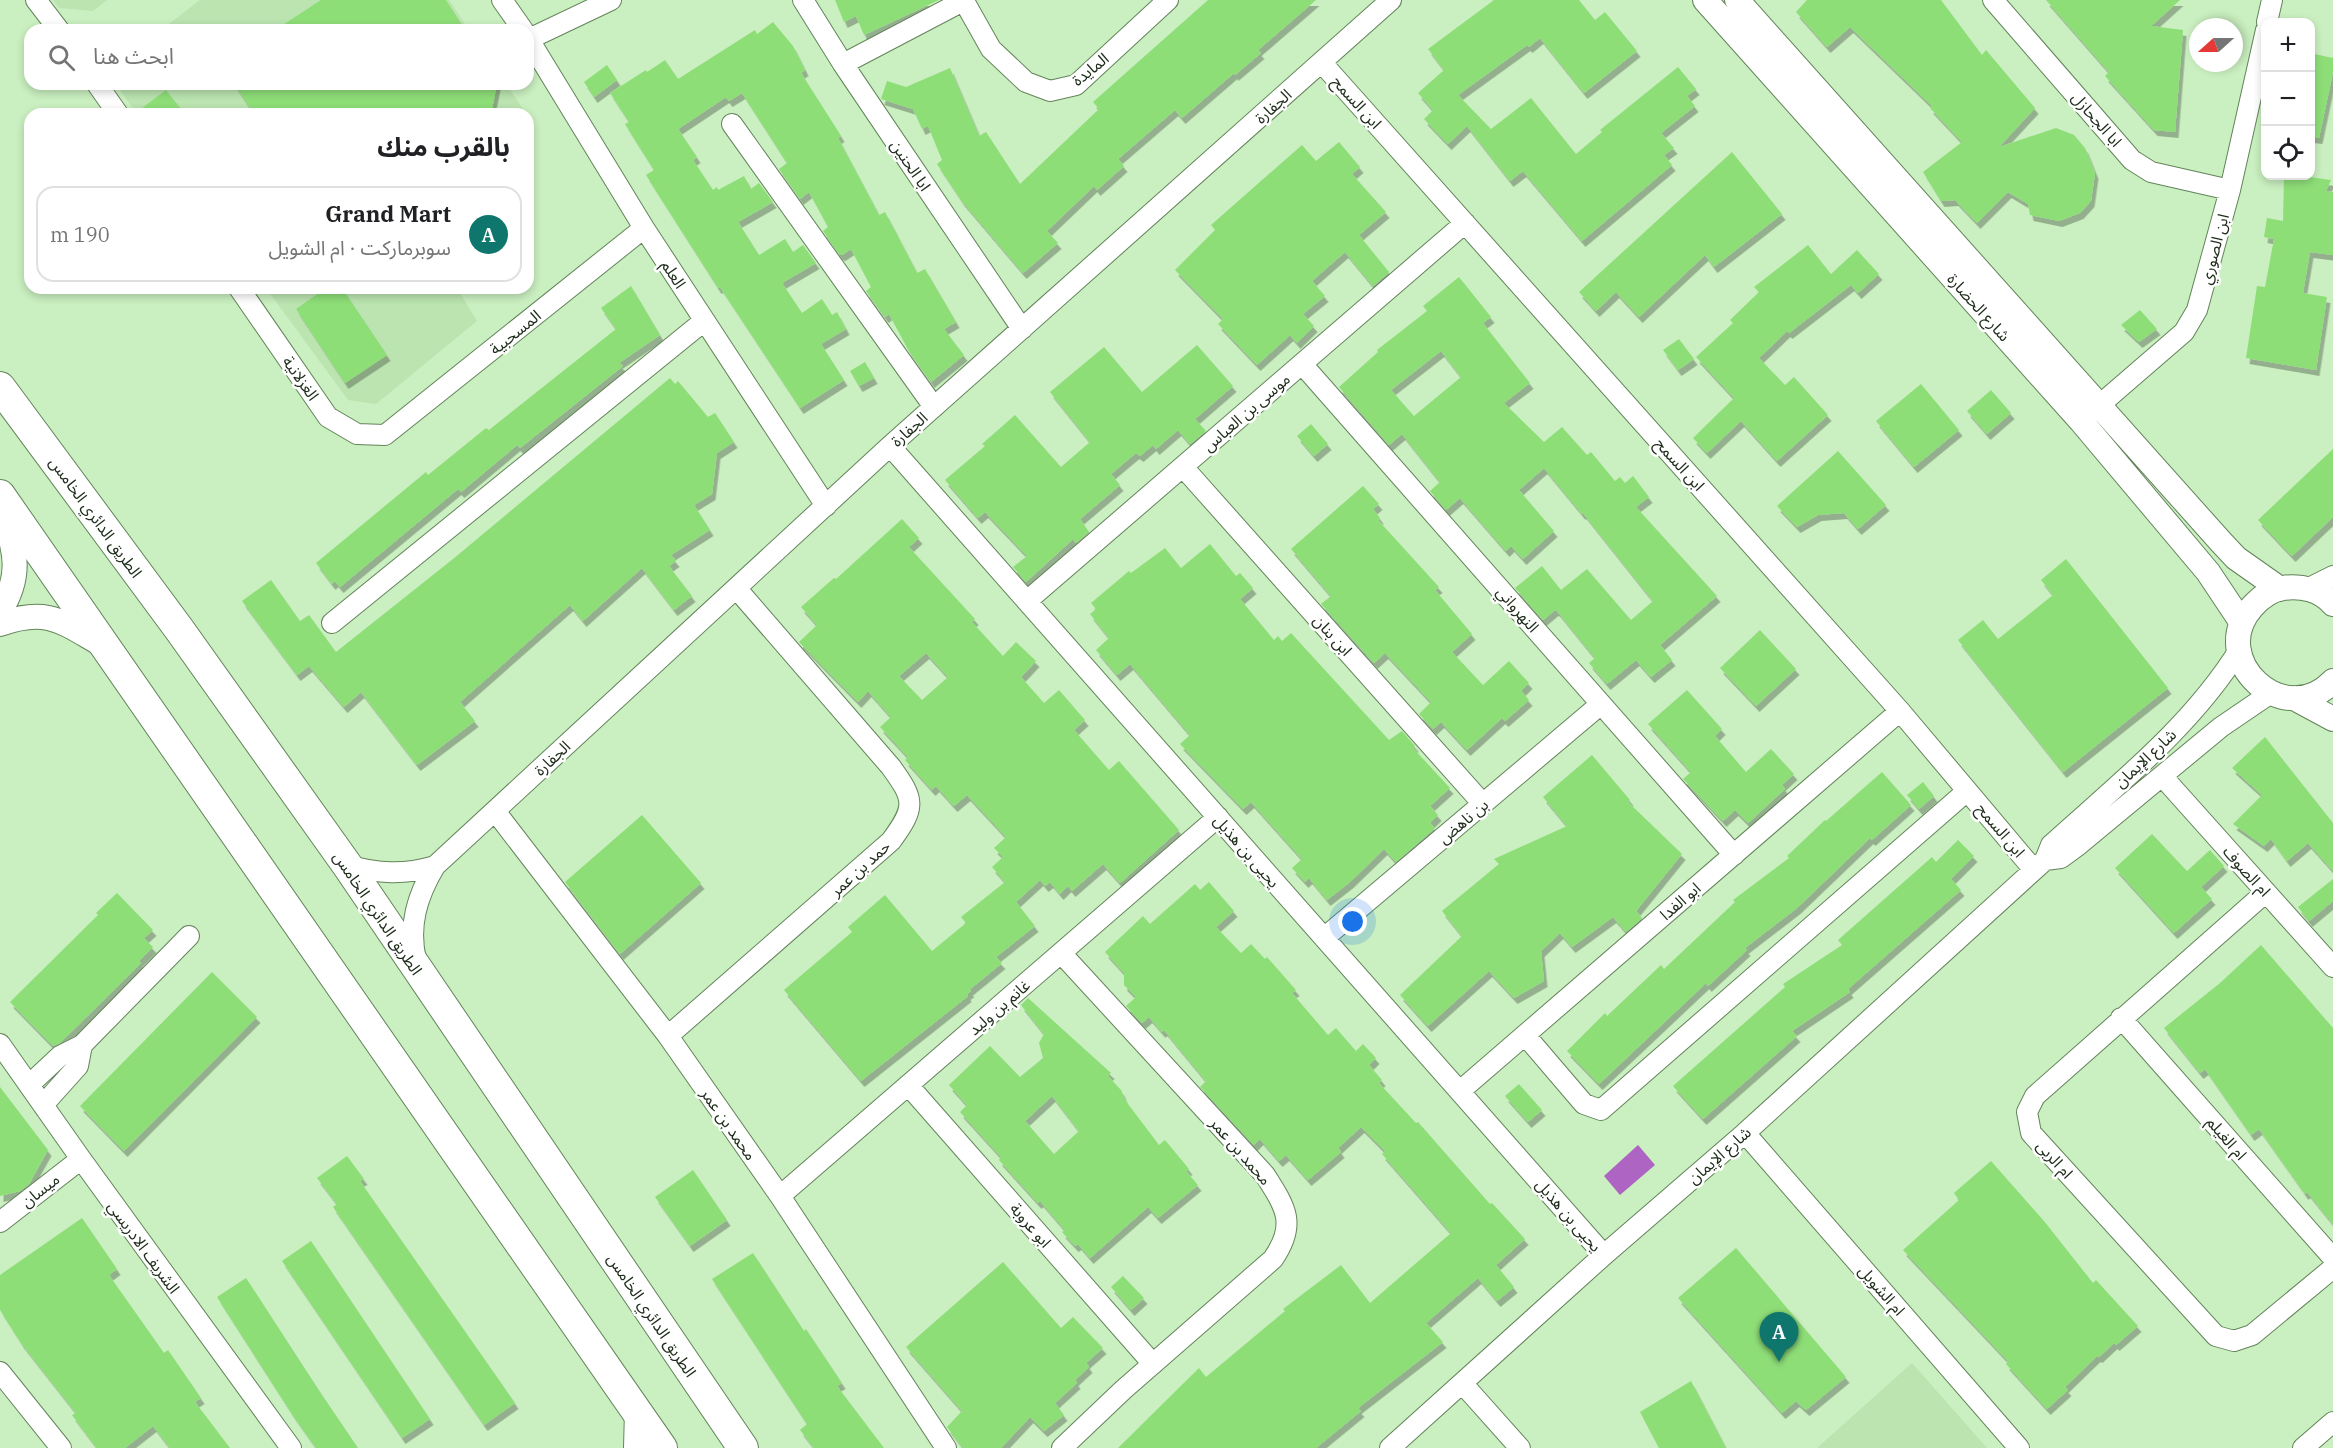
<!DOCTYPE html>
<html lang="ar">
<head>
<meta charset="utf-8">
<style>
  body { margin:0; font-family:"IBM Plex Serif","Noto Sans Arabic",serif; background:#f2f2f2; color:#202124; direction:rtl }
  .controls { position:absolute; right:18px; top:18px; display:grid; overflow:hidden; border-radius:12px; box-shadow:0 3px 9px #0003 }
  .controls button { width:54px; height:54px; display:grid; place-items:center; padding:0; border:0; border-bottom:2px solid #e0e0e0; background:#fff; color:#202124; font:30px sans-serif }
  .compass { position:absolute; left:2189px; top:18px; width:54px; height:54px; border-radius:50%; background:#fff; box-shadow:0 3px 9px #0003; rotate:249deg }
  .you { position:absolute; left:1353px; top:922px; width:21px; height:21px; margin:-15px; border:4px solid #fff; border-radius:50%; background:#1a73e8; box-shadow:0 0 0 9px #1a73e833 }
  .badge { display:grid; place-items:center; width:39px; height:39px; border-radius:50%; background:#0f766e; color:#fff; font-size:20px; font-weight:700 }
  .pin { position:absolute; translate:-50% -50px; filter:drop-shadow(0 2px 3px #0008) }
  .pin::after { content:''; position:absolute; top:32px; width:21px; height:18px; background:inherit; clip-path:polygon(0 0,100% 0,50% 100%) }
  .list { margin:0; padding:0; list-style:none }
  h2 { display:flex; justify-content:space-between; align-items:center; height:78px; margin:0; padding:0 24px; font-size:26px }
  h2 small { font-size:20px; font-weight:400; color:#757577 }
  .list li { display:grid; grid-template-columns:39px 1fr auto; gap:18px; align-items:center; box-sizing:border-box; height:96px; margin:0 12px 12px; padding:0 12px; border:2px solid #e0e0e0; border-radius:18px }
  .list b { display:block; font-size:22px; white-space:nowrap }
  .list p { margin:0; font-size:20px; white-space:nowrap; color:#757577 }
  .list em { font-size:20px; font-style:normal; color:#757577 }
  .icon { flex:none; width:33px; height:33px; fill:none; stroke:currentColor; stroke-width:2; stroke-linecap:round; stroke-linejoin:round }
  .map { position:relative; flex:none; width:2333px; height:1448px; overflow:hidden; direction:ltr }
  .search { position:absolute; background:#fff; box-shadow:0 3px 9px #0003; left:24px; top:24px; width:510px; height:66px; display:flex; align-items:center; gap:15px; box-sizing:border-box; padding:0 21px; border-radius:18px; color:#757577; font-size:22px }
  .panel { position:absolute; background:#fff; box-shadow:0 3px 9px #0003; left:24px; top:108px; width:510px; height:186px; border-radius:18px; direction:rtl }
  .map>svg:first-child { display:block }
  .built { fill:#bbe4b0 }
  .water { fill:#ae64c2 }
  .building { fill:#8ede78; fill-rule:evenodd; filter:url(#shadow) }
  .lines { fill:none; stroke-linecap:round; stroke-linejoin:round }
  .minor-casing { stroke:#63845a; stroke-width:22 }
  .tertiary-casing { stroke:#63845a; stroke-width:26 }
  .primary-casing { stroke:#63845a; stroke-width:32 }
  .minor { stroke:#fff; stroke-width:20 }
  .tertiary { stroke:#fff; stroke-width:24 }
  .primary { stroke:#fff; stroke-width:30 }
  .labels { text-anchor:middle; stroke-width:5; stroke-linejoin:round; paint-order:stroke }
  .street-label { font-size:16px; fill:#202e1d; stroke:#fff }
</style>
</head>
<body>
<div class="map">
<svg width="2333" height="1448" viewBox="0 0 2333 1448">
  <defs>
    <filter id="shadow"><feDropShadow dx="3.5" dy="6" stdDeviation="0" flood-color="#0004"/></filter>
  </defs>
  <rect width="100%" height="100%" fill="#caefc0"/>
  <path class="built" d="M53,0h54l-14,11 -34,-3z
    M200,0h249l20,30h-308z
    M119,84h387l17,25 -5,5h-381l-18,-25z
    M266,288h191l20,33 -101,83 -28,-4z
    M1912,1363l75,85h-170z"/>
  <path class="water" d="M1638,1145l17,20 -35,30 -16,-19z"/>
  <path class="building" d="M321,0h125l19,30h-190z
    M835,0h104l-75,35 -8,-19 -12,6z
    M1208,0h108l-58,50 3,3 -26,22 -1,-2 -52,45 -7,-8 -57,49 6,7 -27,24 -3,-4 -47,45 11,12 -35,30 -62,-73 -24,-36 5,-4 -14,-34 -6,3 -9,-20 -32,-10 6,-18 19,6 44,-19 29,68 7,-4 34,52 79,-75 -6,-7z
    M1494,0h85l16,20 10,-8 32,39 -53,42 -44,-55 -11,9 -2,-2 -69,50 33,34 40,-31 45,56 26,-22 -2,-2 78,-63 18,22 -9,7 8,10 -34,27 13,15 -10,7 8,10 -90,76 -59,-70 -13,10 -43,-55 -19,18 -24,-25 9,-9 -15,-17 26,-23 -16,-21z
    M1807,0h134l41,55 4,-5 49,58 -36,39 57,-19 18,7 11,13 10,25 -4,28 -11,12 -21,8 -29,-6 -2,-11 -20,-12 -31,31 -22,-23 -14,1 -18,-29 39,-30 -32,-34 2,-2 -82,-79 -23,20 -31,-35z
    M2046,0h134l-29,26 32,4 -8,102 -21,-2 -49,-54 4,-4z
    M773,22l20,24 12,24 -4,3 40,63 -3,2 41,77 6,-3 32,61 8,-4 31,53 -12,7 20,26 -33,27 -22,-31 -20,-37 -4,3 -19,-26 5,-4 -20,-38 -9,6 -3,-1 -16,-23 5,-4 -19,-35 -9,7 -21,-30 8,-6 -45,-70 -13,8 -3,-4 -48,32 19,28 -4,3 20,30 4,-3 1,3 26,-14 7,13 8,-6 14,19 -35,20 21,33 26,-16 8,13 10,-7 13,18 -34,20 20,30 20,-14 10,16 5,-3 9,17 -25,15 23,36 -44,28 -80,-121 -2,1 -72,-113 8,-5 -29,-46 4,-2 -19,-29 36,-23 1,2 18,-12 13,19 77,-49 2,4z
    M2310,53l23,5v14l-14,66 -9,-1z
    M607,65l10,15 -23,17 -10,-15z
    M234,84h263l-6,30h-237z
    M166,90l19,24h-51z
    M1339,142l21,25 -8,7 34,38 -27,23 30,37 -16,14 -28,-34 -33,29 13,15 -22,18 11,12 -17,17 -7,-8 -33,30 -39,-41 5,-5 -48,-49 40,-40 -4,-5 91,-80 14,16z
    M1732,152l50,62 -68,53 -9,-12 -66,62 -23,-25 -20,19 -17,-19z
    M2284,176h18l29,4 -5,11 7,1v63l-23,-3 -7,41 24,4 -11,73 -70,-12 11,-72 8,1 9,-48 -10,-2 3,-19 16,3z
    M1808,245l23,29 26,-24 22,24 -21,19 -7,-8 -62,48 -2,-2 -28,27 26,27 9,-8 34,38 -51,46 -36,-40 -34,32 -14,-15 41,-40 -38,-41 37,-34 -3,-3 29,-28 -5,-5z
    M1459,277l32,40 -8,6 47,60 -26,20 40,39 18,-15 25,28 4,-3 24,29 5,-4 5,6 8,-7 16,21 -13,10 81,89 -57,49 12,15 -21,17 -15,-17 -29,24 -18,-21 6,-5 -38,-47 -2,-1 -12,10 -28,-32 27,-22 19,24 26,-21 44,51 22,-19 -70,-88 -1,1 -38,-46 -25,22 35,41 -31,28 -12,-13 -5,5 -46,-53 -14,12 -16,-19 10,-9 -38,-48 -13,11 -50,-58 39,-35 -1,-2 50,-39 -4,-5zM1441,351l20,26 -47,39 -23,-26z
    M631,286l29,49 -41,28 4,3 -103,82 -3,-3 -56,47 -3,-3 -118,98 -5,-6 -3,3 -16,-21 110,-91 2,3 58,-47 3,2 127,-101 -15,-21z
    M326,288h16l45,67 -42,28 -49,-74z
    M2140,310l17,19 -18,13 -18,-17z
    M1679,339l15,20 -16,11 -15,-20z
    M1197,345l36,41 -38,33 11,12 -16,13 -12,-14 -22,19 -3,-4 -13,11 -4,-3 -25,21 9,11 -40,34 9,13 -13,11 -3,-4 -47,43 -13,-15 14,-11 -42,-44 -7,6 -33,-38 40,-34 -3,-2 33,-29 46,52 29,-25 -40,-50 54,-45 38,45z
    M865,362l9,16 -15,8 -9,-15z
    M670,378l5,6 3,-3 30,36 7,-4 19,29 -17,11 -5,41 -18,11 16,25 -39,25 5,6 -7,5 23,30 -18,14 -32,-42 -59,53 -13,-16 -110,97 15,19 -58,44 -56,-73 -17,15 -35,-41 -12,9 -55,-74 29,-21 29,41 9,-6 27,37 117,-93z
    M1921,384l38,46 -45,37 -38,-46z
    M1991,390l20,23 -24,21 -20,-23z
    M1311,424l17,20 -14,12 -17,-20z
    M2333,449v68l-41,39 -34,-36z
    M1838,451l48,54 -28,24 -14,-16 -26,2 -21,12 -20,-21z
    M1363,486l16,18 -6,5 7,9 -2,2 61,67 -4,3 37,44 -20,18 31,33 26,-24 20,22 -8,8 8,9 -24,21 -3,-3 -35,32 -26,-28 -8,7 -14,-15 12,-12 -46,-49 -11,10 -53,-59 10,-8 -40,-47z
    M902,519l17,19 -10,9 66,72 -3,3 31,34 13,-14 20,19 -15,16 23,26 15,-13 26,30 -11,10 35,40 10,-9 60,69 -59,53 -17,-19 -31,27 -4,-5 -8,8 -10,-12 -5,4 -5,-6 -24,22 19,24 -39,31 6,6 -33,27 2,1 -4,3 1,2 -107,85 -77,-91 68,-58 -4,-5 37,-32 47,56 34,-28 -5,-6 44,-35 -13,-15 11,-10 -9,-9 12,-11 -39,-42 -13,11 -18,-20 -4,4 -27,-30 3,-3 -28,-30 11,-10 -23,-26 -10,11 -59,-60 18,-17 -16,-18 33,-29 2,1zM926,653l22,24 -26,23 -23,-24z
    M1210,544l26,32 4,-3 13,15 -13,11 34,41 4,-4 4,5 9,-8 98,107 13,-9 13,15 -2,2 37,40 -20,18 8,9 -8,8 5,5 -39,34 -12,-13 -34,33 -23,18 -18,-22 -4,4 -13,-14 10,-9 -51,-57 -8,7 -63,-65 10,-9 -60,-71 -13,11 -21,-25 13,-12 -19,-24 6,-5 -5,-6 38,-32 2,2 34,-25 16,20z
    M2066,559l102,129 -105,84 -105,-132 25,-20 15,19 55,-44 -12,-15z
    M1760,630l36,39 -40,37 -36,-38z
    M1687,690l35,39 -7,7 31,36 25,-23 23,25 -12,11 3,4 -37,34 -13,-13 -12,11 -40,-42 8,-7 -43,-48z
    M2265,737l68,86v48l-25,-28 -21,18 -16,-22 -7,7 -31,-22 29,-29 -30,-27z
    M1592,755l38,45 -2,2 54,52 -46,57 6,7 -16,14 -13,-15 -41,30 -12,-14 -19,18 3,30 -30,17 -25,-27 -61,55 -28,-31 62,-59 -20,-25 57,-47 -5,-5 73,-33 -24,-29z
    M1882,772l29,33 -39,35 -2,-2 -73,70 -52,40 2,2 -39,36 -2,-3 -107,101 -32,-33 38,-38 2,3 54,-51 3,4 71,-67 -2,-2 56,-42 -2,-2 38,-36 1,1z
    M1923,782l11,14 -15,13 -12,-14z
    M642,815l59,68 -81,71 -55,-72z
    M2152,834l35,37 23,-21 14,16 -23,21 11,12 -38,34 -59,-65z
    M1958,840l16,16 -23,23 10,11 -113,99 2,3 -58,39 5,5 -94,83 -30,-33 112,-99 -2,-3 59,-39 -4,-5 94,-83 4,5z
    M2333,879v22l-24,20 -11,-14z
    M1209,882l25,29 -18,16 25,26 10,-9 14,15 2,-2 29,33 -4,3 36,42 8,-7 20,23 7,-7 13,14 -7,7 13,15 -3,3 37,40 2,-1 72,82 2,-1 33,36 -29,26 18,22 -17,14 -19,-23 -52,45 17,19 -85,66 3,3 -45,37h-198l81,-80 7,9 79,-66 -2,-2 58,-44 29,38 81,-70 -69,-79 3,-3 -24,-24 -23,21 3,4 -33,28 -22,-25 -7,6 -19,-22 -6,6 -54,-58 6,-6 -42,-51 -2,2 -13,-15 -7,6 -16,-17 10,-9 -12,-12v-12l-19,-21 38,-36 7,8 45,-40 5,6z
    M117,893l36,37 -9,8 9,9 -14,14 2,2 -81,80 -7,3 -43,-44 88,-87 -2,-2z
    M2261,945l72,83v196l-26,-32 -2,2 -46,-65 -8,6 -46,-66 -5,4 -36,-45 56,-45z
    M212,972l45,45 -133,134 -44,-45z
    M1028,998l83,75 -3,3 13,14 4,10 34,45 6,-5 24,29 -3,2 12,14 -40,33 -10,-11 -58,51 -12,-14 -3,2 -13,-14 3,-2 -25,-29 -2,2 -39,-43 2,-3 -41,-45 7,-7 -18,-20 41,-39 30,31 23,-19 -4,-15 5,-9 -23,-29zM1052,1096l27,35 -25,23 -29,-33z
    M1519,1084l23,26 -14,12 -23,-26z
    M0,1087l48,63 -19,34 -9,7 -20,5z
    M347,1156l17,23 -4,2 155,222 -31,22 -151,-218 4,-3 -20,-26z
    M1991,1161l53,60 49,62 3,-3 42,46 -22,19 -2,-2 -15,14 -2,-1 -32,31 3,3 -21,19 -41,-45 2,-3 -105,-111 56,-50 -5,-7z
    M693,1170l34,50 -37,26 -35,-49z
    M82,1218l35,51 -8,6 55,78 4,-3 33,48 -6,4 35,46h-60l-17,-22 -28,22h-28l-25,-33 4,-2 -55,-70 -21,-33v-35z
    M311,1241l119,178 -28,19 -120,-177z
    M1736,1248l110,129 -40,33 -10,-9 -14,12 -104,-115z
    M753,1253l51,78 2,-2 36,54 -5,3 47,62h-70l-14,-18 7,-6 -95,-145z
    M1003,1262l58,66 12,-11 30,31 -17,15 3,4 -14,13 2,3 -22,20 9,12 -20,16 -14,-14 -29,31h-38l-16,-21 15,-16 -56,-64z
    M1123,1276l21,22 -13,12 -20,-23z
    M246,1278l74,114 38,56h-42l-24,-34 -75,-117z
    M1691,1381l35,67h-67l-19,-36z"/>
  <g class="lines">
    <g class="minor-casing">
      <path id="minor" d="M36,0l23,30
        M502,0l21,30
        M803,0l40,64 179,265
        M1993,0l139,160 19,12 79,18
        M964,1l27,48 35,33 24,9 26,-6 92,-85
        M2267,22l5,-22
        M528,38l116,190 182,278
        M529,39l82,-39
        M1322,63l578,648 134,159
        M843,64l122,-64
        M97,84l21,30
        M732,124l202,283
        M239,288l89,129 29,17 28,1 259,-207
        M1302,364l432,491
        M2088,415l96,-83 13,-22 33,-120 36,-160
        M890,446l714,809
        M1183,467l300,337
        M2307,589l26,-13
        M1027,601l438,-378
        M332,623l372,-302
        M2162,776l171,191
        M495,811l173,225 112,160 166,252
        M2045,860l16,-2 15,-11 145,-120 50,-34
        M347,865c31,9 57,10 88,1
        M2266,892l-231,204 -8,16 4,21 185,203 18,5 18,-6 81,-67
        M1324,938l277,-234
        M1061,953l204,222c21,33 32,49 8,84l-150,131 -61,58
        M416,960c-8,-34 1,-64 19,-94l455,-420 501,-446
        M2121,1018l212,240
        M1525,1035l59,69 17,6 366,-319
        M668,1036l223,-195c25,-34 24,-41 0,-74l-155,-179
        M0,1044l81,115 210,289
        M29,1085l31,-29 22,-11 107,-109
        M908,1085l245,279
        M1460,1091l440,-380
        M43,1105l35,-39 4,-21
        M1745,1133l274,315
        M780,1196l438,-379
        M0,1222l81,-63
        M0,1372l61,76
        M1462,1383l58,65
        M634,1448l1,-37
        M1390,1448l214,-193 141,-122 300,-273 6,-15c67,-61 140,-118 188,-195
        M2303,1448l30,-26"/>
    </g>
    <g class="tertiary-casing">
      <path id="tertiary" d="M1705,0l376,421 127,151 34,51
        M1737,0l484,542 15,16 44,31
        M2333,604c-12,-14 -32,-19 -50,-16 -13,2 -23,10 -31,19 -46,52 32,125 81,74
        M0,611c25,-40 13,-64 1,-106
        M0,624c48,-17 62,-2 103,21
        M2294,698l39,21"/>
    </g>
    <g class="primary-casing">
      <path id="primary" d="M0,387l179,242 168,236 396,583
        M0,495l662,953"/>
    </g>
    <use href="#minor" class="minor"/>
    <use href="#tertiary" class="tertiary"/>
    <use href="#primary" class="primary"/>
  </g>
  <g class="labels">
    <g class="street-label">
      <text transform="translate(1090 69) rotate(-39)" y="6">المايدة</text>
      <text transform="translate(1357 102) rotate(48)" y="6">ابن السمح</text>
      <text transform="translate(1273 106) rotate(-42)" y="6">الجفارة</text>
      <text transform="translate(2097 119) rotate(49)" y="6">ابا الجحازل</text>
      <text transform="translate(911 165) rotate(56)" y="6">ابا الحنين</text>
      <text transform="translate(2214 249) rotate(-75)" y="6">ابن الصوري</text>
      <text transform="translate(674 274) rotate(57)" y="6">العلم</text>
      <text transform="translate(1979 307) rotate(48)" y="6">شارع الحضارة</text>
      <text transform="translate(515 332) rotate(-39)" y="6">المسحبية</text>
      <text transform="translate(301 378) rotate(55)" y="6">الغزلانية</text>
      <text transform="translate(1246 412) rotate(-41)" y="6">موسى بن العباس</text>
      <text transform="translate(909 429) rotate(-42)" y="6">الجفارة</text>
      <text transform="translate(1680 464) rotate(48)" y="6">ابن السمح</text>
      <text transform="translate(96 517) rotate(54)" y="6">الطريق الدائري الخامس</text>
      <text transform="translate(1518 609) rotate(49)" y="6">النهرواني</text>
      <text transform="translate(1333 635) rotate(48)" y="6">ابن بنان</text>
      <text transform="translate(552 758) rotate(-43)" y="6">الجفارة</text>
      <text transform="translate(2145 758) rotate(-43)" y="6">شارع الإيمان</text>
      <text transform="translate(1463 821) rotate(-40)" y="6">بن ناهض</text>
      <text transform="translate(2001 830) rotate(50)" y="6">ابن السمح</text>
      <text transform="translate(1247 851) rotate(49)" y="6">يحيى بن هذيل</text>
      <text transform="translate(860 868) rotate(-42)" y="6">حمد بن عمر</text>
      <text transform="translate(2247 871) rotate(48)" y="6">ام الصوف</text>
      <text transform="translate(1680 901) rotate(-41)" y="6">ابو الفدا</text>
      <text transform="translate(378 913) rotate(56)" y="6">الطريق الدائري الخامس</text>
      <text transform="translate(999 1007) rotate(-41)" y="6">غانم بن وليد</text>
      <text transform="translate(729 1124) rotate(55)" y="6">محمد بن عمر</text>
      <text transform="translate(2227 1138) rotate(49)" y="6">ام الغيلم</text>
      <text transform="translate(1241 1151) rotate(49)" y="6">محمد بن عمر</text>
      <text transform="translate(1719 1155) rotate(-41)" y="6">شارع الإيمان</text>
      <text transform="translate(2055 1159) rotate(48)" y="6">ام الربى</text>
      <text transform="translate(40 1190) rotate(-38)" y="6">ميسان</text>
      <text transform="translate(1569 1215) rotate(49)" y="6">يحيى بن هذيل</text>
      <text transform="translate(1031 1225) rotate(49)" y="6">ابو عروبة</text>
      <text transform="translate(144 1247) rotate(54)" y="6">الشريف الادريسي</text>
      <text transform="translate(1882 1290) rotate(49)" y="6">ام الشويل</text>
      <text transform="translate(652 1315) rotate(56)" y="6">الطريق الدائري الخامس</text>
    </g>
  </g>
</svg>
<div class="controls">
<button>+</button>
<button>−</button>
<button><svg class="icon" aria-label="locate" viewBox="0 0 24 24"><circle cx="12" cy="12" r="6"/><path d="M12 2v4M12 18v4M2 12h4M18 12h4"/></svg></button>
</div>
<svg class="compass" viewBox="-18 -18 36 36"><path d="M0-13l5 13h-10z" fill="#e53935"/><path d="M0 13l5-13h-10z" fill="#757577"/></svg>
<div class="you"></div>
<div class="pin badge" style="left:1779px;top:1362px">A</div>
<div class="search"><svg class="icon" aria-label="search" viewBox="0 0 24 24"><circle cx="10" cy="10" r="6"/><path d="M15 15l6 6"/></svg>ابحث هنا</div>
<section class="panel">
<h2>بالقرب منك<small></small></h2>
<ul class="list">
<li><span class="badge">A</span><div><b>Grand Mart</b><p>سوبرماركت · ام الشويل</p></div><em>190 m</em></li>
</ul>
</section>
</div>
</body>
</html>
